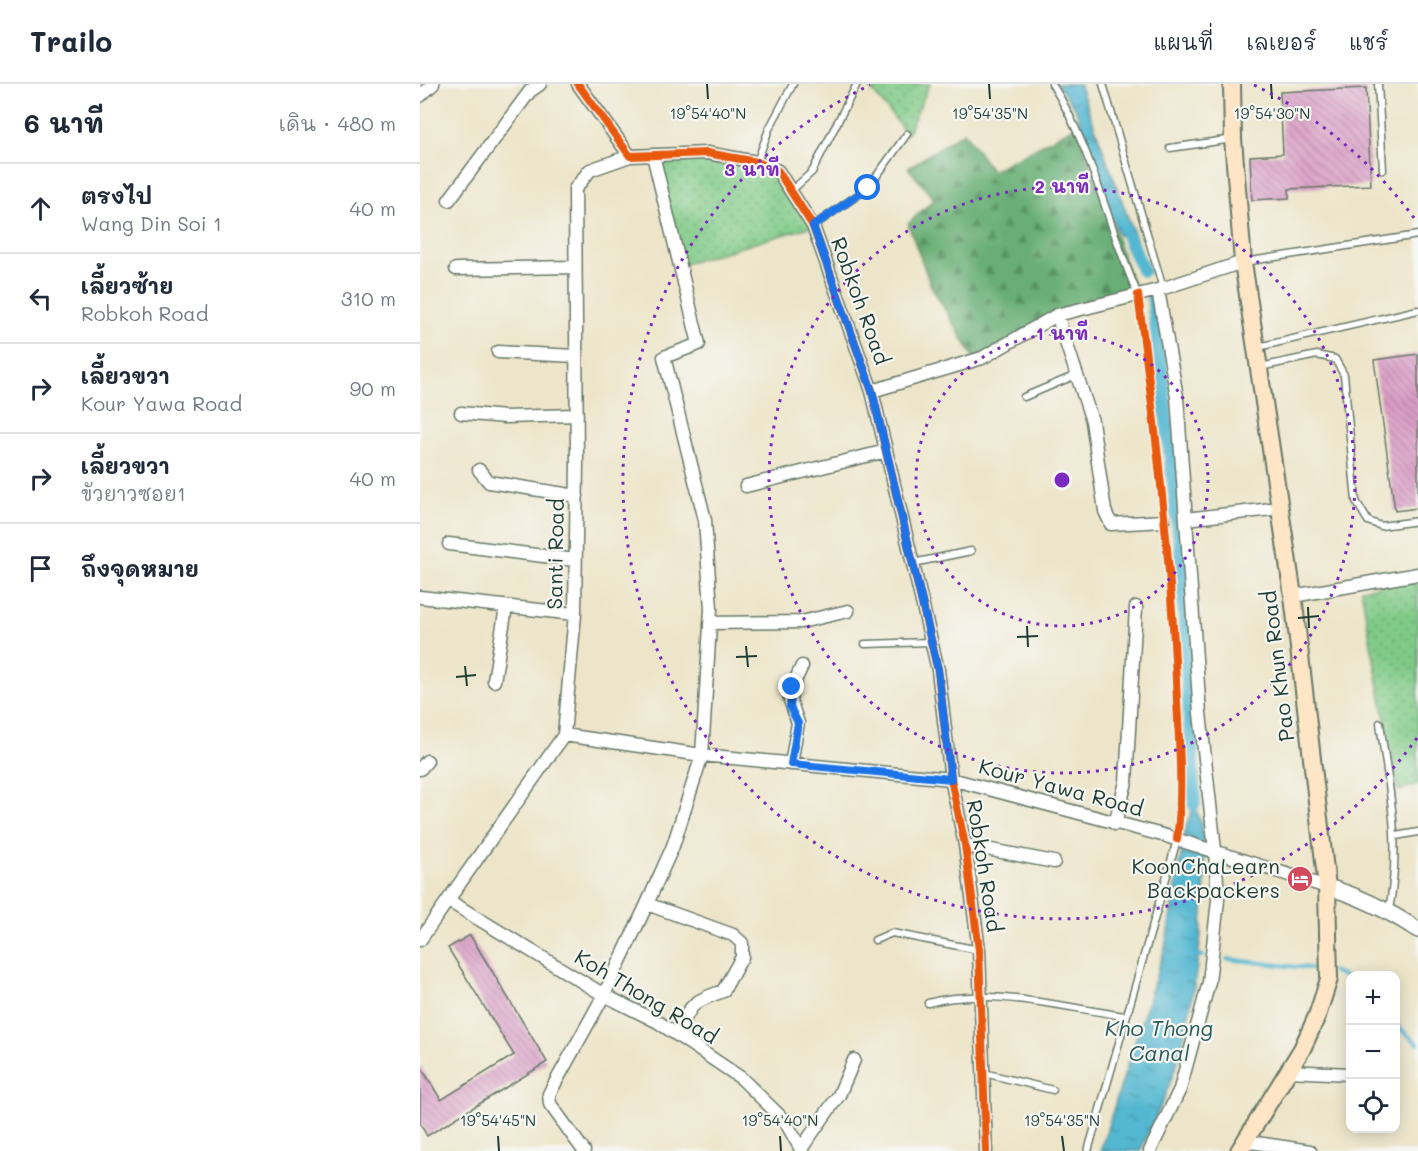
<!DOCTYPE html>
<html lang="th">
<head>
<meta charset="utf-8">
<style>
  body { margin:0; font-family:Mali,"Playpen Sans Thai",sans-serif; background:#f2f2f3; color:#1f2937 }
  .controls { position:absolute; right:18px; bottom:18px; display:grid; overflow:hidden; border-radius:12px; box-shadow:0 3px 15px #0003 }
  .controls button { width:54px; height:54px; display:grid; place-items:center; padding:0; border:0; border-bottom:2px solid #e0e1e3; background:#fff; color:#1f2937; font:30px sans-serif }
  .stop { position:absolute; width:18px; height:18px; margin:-14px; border:4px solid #1a73e8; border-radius:50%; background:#fff }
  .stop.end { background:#1a73e8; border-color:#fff; box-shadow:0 2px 6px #0008 }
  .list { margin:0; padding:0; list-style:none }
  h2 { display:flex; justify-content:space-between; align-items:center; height:78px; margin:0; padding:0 24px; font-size:26px }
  h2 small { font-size:20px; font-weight:400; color:#747a83 }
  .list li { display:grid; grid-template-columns:39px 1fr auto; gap:18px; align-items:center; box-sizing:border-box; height:90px; padding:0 24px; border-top:2px solid #e0e1e3 }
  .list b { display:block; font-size:22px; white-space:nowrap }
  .list p { margin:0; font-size:20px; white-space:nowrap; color:#747a83 }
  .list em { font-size:20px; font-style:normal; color:#747a83 }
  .icon { flex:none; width:33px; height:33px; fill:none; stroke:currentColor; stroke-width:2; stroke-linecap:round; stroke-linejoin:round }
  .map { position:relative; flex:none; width:998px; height:1067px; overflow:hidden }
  header { display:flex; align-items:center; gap:36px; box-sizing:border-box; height:84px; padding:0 30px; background:#fff; border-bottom:2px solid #e0e1e3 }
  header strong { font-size:28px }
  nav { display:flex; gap:33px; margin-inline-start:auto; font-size:21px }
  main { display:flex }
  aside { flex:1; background:#fff }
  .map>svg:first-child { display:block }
  .grass { fill:url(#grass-dots); stroke:#50845e; stroke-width:1.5 }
  .forest { fill:url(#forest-firs); stroke:#447654; stroke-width:1.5 }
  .water { fill:url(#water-ripples); stroke:#387a82; stroke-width:1.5 }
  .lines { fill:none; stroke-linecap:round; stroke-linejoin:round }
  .stream { stroke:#52b7d1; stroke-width:4 }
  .canal { stroke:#52b7d1; stroke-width:14 }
  .building { fill:url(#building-back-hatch) }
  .service-casing { stroke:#677868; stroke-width:9 }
  .minor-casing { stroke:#677868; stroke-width:15 }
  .tertiary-casing { stroke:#677868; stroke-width:18 }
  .secondary-casing { stroke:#677868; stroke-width:20 }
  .service { stroke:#fff; stroke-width:6 }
  .minor { stroke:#fff; stroke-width:12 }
  .tertiary { stroke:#fff; stroke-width:15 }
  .secondary { stroke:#fde5c5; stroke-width:16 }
  .cycleway-casing { stroke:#f6f6f2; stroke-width:11 }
  .cycleway { stroke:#e8590c; stroke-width:8 }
  .route { stroke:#1a73e8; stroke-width:8 }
  .ticks { fill:none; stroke:#1f3d34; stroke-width:2 }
  .ring { fill:none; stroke:#7b2cbf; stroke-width:3; stroke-dasharray:3 6 }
  .labels { text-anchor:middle; stroke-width:4.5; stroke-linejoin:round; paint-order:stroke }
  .street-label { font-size:21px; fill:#1f3d34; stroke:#f6f6f2 }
  .poi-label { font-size:21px; fill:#1f3d34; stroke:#f6f6f2; text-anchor:end }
  .water-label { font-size:22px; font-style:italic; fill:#2c5c5b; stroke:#f6f6f2 }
  .ticks-label { font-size:15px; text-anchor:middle; fill:#1f3d34; stroke:#f6f6f2; stroke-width:4.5; stroke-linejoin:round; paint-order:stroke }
  .centre { fill:#7b2cbf; stroke:#f6f6f2; stroke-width:3 }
  .ring-label { font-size:18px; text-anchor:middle; font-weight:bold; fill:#7b2cbf; stroke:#f6f6f2; stroke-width:4.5; stroke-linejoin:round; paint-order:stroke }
</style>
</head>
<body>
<header>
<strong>Trailo</strong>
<nav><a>แผนที่</a><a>เลเยอร์</a><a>แชร์</a></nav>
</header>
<main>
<aside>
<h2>6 นาที<small>เดิน · 480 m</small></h2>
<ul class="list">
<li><svg class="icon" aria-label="ahead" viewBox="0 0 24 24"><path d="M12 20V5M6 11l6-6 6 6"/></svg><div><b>ตรงไป</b><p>Wang Din Soi 1</p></div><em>40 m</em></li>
<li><svg class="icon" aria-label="left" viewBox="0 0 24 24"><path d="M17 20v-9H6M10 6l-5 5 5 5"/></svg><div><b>เลี้ยวซ้าย</b><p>Robkoh Road</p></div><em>310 m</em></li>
<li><svg class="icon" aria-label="right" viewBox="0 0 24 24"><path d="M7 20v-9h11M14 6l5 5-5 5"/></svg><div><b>เลี้ยวขวา</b><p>Kour Yawa Road</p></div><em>90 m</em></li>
<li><svg class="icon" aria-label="right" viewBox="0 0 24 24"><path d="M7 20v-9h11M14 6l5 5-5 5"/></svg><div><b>เลี้ยวขวา</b><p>ขัวยาวซอย1</p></div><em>40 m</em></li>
<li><svg class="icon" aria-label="arrive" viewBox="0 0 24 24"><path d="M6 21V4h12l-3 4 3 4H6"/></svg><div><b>ถึงจุดหมาย</b></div></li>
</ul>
</aside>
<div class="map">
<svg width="998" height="1067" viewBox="0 0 998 1067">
  <defs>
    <pattern id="grass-dots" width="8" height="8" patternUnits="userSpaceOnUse" patternTransform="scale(1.5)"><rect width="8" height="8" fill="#80ca87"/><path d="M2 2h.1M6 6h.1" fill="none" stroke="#68a56f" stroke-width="1.8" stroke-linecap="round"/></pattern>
    <pattern id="forest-firs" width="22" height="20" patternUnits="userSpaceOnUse" patternTransform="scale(1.5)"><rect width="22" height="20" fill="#68ae74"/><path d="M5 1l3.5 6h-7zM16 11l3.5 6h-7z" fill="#558f60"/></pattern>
    <pattern id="water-ripples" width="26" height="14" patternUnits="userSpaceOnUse" patternTransform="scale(1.5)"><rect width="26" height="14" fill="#52b7d1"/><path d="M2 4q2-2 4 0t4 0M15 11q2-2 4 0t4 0" fill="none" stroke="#4396aa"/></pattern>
    <pattern id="building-back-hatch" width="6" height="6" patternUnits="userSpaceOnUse" patternTransform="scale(1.5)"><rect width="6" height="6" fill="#da9bc5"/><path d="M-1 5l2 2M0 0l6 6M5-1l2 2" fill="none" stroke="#b080a1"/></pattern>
  </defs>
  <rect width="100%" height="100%" fill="#f6f6f2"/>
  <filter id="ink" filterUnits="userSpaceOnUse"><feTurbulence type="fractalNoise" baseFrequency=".0167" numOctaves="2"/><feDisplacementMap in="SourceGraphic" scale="12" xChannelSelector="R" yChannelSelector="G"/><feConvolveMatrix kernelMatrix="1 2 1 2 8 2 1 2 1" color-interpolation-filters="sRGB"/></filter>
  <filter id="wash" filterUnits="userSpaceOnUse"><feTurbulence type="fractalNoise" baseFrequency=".008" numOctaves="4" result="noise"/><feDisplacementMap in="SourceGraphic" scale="24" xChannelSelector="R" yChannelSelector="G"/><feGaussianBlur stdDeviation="1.35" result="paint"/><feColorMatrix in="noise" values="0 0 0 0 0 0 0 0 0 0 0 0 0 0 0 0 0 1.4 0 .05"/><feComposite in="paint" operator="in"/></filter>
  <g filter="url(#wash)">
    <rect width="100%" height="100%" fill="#ede5c9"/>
    <path class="grass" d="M447,0h63l-23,50z
      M287,69l71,18 35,55 -133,39 -27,-110z
      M998,495v205l-20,7 -37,-202z"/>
    <path class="forest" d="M656,42l61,169 -81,18 -81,47 -44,-74 -23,-62 26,-25 -26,-31 56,-36 28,39z"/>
    <path class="water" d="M637,0h22l58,158 -19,-7 -42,-125z
      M774,720c3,8 7,17 8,26 9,60 -6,159 -21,219 -9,35 -26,70 -41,102h-40l65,-203 21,-121z"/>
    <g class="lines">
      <path class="stream" d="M778,871l5,1
        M807,875l98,11
        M912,887l18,8
        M976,941l22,19"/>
      <path class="canal" d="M708,154l15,32
        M733,212l29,261 12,247"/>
    </g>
    <g id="blocks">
      <path class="building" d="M946,4l5,97 -82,4v9l-37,2 -2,-44 33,-2 -3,-62z
        M998,270v154l-23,3 -21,-151z
        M50,851l77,127 -120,74 -7,-13v-58l21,35 73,-45 -66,-107z"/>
    </g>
  </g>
  <g filter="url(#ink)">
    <use href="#blocks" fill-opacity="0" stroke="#677868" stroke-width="1.5"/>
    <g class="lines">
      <g class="service-casing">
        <path id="service" d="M632,0c41,65 55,141 86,211
          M683,0l60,204
          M958,0l5,86
          M750,64l63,-9
          M337,78l12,-33 24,-45
          M371,107l21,-19 45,-88
          M393,142l55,-38 39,-54
          M824,178l174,-27
          M838,263l160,-37
          M840,283l57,-12 18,4 9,16 12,126 12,20 13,5 37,-5
          M604,313l52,-22
          M493,479l58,-12
          M445,560l66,-2
          M960,639c9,67 22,119 9,187
          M976,752l22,-4
          M455,856l17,-7 87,17
          M508,919c59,-17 137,5 198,13
          M564,989l69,17
          M668,1067l89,-311"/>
      </g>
      <g class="minor-casing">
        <path id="minor" d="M158,0l52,72 77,-3 50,9 21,9 35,55 59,165 66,279 13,109 14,66 14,105 7,201
          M0,12l13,-12
          M29,116l81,-109 10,-7
          M36,185l118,-2
          M637,231l35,106 13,90 6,13 53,-3
          M78,268l78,4
          M452,307l110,-33 75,-43 101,-25 85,-28
          M41,329l44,4 72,-2
          M59,386l10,12 88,14
          M326,402l140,-35
          M766,435l94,-11
          M29,460l126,16
          M873,512l125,-22
          M0,513l155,17
          M290,539l91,-1 47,-11
          M74,597l12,-74
          M144,651l138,20 249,24 215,57 161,51
          M371,680l7,-41 -8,-23 2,-13 10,-21
          M0,685l7,-8
          M695,740l11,-42 10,-175
          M545,761l89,17
          M29,817l155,94 54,27 83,56 44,43 17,30
          M227,820l86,31 9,8v14l-19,34c-33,12 -31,12 -46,44
          M0,856l144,-205 11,-121 2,-152 -2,-273 15,-19 40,-14
          M868,987l62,3
          M824,1057l66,10
          M381,1065l38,-54 15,-35
          M164,1067l-34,-47 -1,-10 55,-99 43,-91 26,-58 29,-91 9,-146 -6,-89 -41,-163 35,-13 -46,-189
          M730,1067l30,-62 29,-107 9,-82 -3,-50 -15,-137 -23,-316 -19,-107"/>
      </g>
      <g class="tertiary-casing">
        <path id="tertiary" d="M907,803c34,9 62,24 91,43"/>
      </g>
      <g class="secondary-casing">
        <path id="secondary" d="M812,0l1,55 10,123 50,334 34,291 2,92 -12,37 -15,33 -63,102"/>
      </g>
      <use href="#service" class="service"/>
      <use href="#minor" class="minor"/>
      <use href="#tertiary" class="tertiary"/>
      <use href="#secondary" class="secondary"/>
      <g class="cycleway-casing">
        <path id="cycleway" d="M158,0l52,72 77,-3 50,9 21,9 35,55 59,165 66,279 13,109 14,66 14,105 7,201
          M718,211c17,128 32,256 38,385 2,53 8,107 1,159"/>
      </g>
      <use href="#cycleway" class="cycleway"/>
    </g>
  </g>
  <g class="lines" filter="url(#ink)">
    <path class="route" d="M372,603l-2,20 8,16 -7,41 160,15 -13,-109 -66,-279 -59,-165 55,-38"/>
  </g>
  <path class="ticks" d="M287,0l1,15M569,0l1,15M851,0l1,15M888,523l1,21M878,534l21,-2M607,542l1,21M597,553l21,-1M326,562l2,21M316,573l21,-1M45,582l2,20M36,593l20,-2M78,1052l1,15M360,1052l1,15M642,1052l2,15"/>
  <g class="ring">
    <circle cx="642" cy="396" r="146"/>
    <circle cx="642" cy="396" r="293"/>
    <path d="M997 654A439 439 0 1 1 450 1M834 1A439 439 0 0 1 997 138"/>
  </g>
  <defs>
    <g id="hotel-disc" transform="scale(1.35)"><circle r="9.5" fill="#d1495b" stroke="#f6f6f2"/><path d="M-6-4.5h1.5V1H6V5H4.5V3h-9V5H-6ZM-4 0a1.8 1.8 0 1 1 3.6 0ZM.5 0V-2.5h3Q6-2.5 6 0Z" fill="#fff"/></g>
  </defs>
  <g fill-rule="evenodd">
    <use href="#hotel-disc" x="880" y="795"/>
  </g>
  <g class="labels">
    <g class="street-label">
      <text transform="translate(440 217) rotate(70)" y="7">Robkoh Road</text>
      <text transform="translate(136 470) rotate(-89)" y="7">Santi Road</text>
      <text transform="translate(858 582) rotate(-97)" y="7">Pao Khun Road</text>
      <text transform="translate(641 704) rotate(15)" y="7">Kour Yawa Road</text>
      <text transform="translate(564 782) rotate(81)" y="7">Robkoh Road</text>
      <text transform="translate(226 913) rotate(31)" y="7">Koh Thong Road</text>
    </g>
    <g class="poi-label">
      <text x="860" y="790">KoonChaLearn<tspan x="860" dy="24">Backpackers</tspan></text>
    </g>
    <g class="water-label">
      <text x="739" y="952">Kho Thong<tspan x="739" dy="25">Canal</tspan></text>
    </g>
  </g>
  <g class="ticks-label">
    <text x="288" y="35">19°54'40"N</text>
    <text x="570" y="35">19°54'35"N</text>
    <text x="852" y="35">19°54'30"N</text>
    <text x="78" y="1042">19°54'45"N</text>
    <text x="360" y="1042">19°54'40"N</text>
    <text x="642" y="1042">19°54'35"N</text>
  </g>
  <circle cx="642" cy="396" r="9" class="centre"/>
  <g class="ring-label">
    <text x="332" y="92">3 นาที</text>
    <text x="642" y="109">2 นาที</text>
    <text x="642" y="256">1 นาที</text>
  </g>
</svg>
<div class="controls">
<button>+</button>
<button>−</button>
<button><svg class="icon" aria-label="locate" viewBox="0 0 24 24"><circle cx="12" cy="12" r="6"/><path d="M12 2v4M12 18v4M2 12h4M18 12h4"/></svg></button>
</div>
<div class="stop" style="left:448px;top:104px"></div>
<div class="stop end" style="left:372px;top:603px"></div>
</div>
</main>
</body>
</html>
